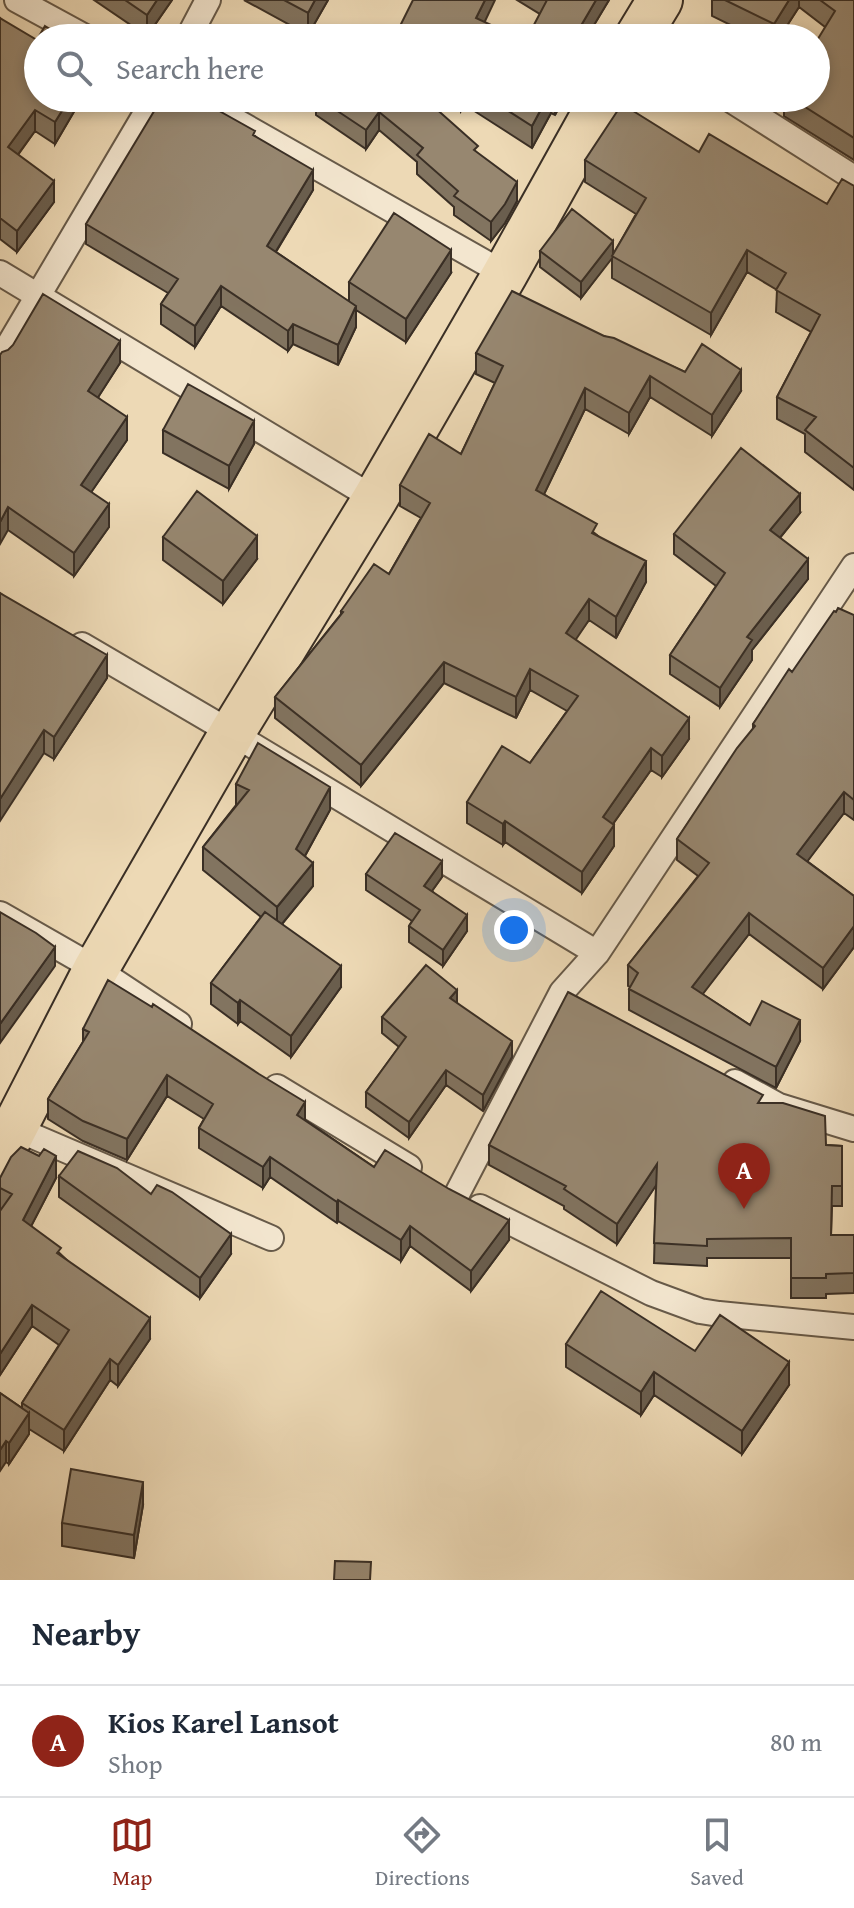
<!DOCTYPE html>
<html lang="en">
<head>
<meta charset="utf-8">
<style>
  body { margin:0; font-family:"Gentium Book Plus",serif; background:#f2f2f3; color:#1f2937 }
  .you { position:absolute; left:514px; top:930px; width:28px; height:28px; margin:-20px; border:6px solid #fff; border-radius:50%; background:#1a73e8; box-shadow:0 0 0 12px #1a73e833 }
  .badge { display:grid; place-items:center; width:52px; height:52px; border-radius:50%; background:#8f2418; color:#fff; font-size:26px; font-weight:700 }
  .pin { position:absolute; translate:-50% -66px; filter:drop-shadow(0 2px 4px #0008) }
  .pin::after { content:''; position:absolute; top:42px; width:28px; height:24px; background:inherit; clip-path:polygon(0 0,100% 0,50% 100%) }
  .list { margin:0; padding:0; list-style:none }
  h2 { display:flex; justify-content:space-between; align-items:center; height:104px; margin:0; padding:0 32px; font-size:34px }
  h2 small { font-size:26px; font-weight:400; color:#747a83 }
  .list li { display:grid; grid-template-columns:52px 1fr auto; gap:24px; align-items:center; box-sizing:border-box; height:112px; padding:0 32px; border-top:2px solid #e0e1e3 }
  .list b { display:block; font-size:30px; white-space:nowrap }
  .list p { margin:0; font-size:26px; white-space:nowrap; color:#747a83 }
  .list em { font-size:26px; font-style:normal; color:#747a83 }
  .icon { flex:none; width:44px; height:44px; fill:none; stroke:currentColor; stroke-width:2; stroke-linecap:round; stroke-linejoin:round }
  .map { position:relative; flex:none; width:854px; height:1580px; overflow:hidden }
  .search { position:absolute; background:#fff; box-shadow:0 4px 12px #0003; left:24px; right:24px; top:24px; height:88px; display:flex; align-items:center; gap:20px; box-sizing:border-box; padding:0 28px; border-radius:44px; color:#747a83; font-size:30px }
  .sheet { height:216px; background:#fff }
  nav { display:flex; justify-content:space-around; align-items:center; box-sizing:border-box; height:112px; border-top:2px solid #e0e1e3; background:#fff; font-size:22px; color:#747a83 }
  nav a { display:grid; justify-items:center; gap:4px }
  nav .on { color:#8f2418 }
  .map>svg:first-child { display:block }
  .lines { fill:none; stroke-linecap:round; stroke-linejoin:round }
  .street-casing { stroke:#675a49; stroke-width:28 }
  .highway-casing { stroke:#3a2f25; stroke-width:48 }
  .street { stroke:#f3e6cf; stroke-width:24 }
  .highway { stroke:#edd9b5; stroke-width:44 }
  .wall { fill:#827460; stroke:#3a2f25; stroke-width:2 }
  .shaded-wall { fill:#6a5e4e; stroke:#3a2f25; stroke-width:2 }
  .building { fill:#978770; stroke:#3a2f25; stroke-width:2 }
</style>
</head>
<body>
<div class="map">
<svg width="854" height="1580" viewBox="0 0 854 1580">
  <rect width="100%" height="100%" fill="#edd9b5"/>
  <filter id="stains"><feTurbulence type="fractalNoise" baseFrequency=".0025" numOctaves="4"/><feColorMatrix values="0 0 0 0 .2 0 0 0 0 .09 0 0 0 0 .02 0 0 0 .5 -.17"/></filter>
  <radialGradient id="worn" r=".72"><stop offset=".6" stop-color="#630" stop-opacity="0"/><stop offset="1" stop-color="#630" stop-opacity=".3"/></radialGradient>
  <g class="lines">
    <g class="street-casing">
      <path id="street" d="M17,0l70,38
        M188,38l20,-38
        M195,98l310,176
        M728,98l126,80
        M0,273l375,226
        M0,360l155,-262
        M82,645l150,88 365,220
        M0,914l96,55 83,55
        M735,1082l44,24 75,23
        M277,1087l132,80
        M14,1128l257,110
        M456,1196l106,-204 35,-39 257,-387
        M480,1207l171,86 49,18 19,3 135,13"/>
    </g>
    <g class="highway-casing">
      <path id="highway" d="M637,38l23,-38
        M0,1156l96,-187 136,-236 143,-234 130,-225 98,-176"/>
    </g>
    <use href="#street" class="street"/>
    <use href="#highway" class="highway"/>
  </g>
  <path class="wall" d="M94,0h78l-25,36z
    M244,0h84l-20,35z
    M517,0h92l-21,35v3l-48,-24z
    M712,0h142v160l-70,-44v-18h32l9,-71 -26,-20 -20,31h-22l-45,-22z
    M0,18l82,80 -27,46 -20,-13 -17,24 36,47 -37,50 -17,-13z
    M316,98h108l54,56 39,47 -12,22 -14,18 -37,-26v-8l-37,-33v-12l-38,-32 -13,19 -50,-34z
    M438,98h126l-9,17 -4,-2 -19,35 -67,-43 -4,6z
    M255,136l58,54 -37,62 73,50v-20l102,-9 -45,69 -50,-32v17l-18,38 -45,-21 -5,7 -67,-45 -26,41 -34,-23v-20l7,-11 -82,-49v-20z
    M699,152l128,52 27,-18v304l-49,-38v-18l-28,-15v-22l34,-65 -35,-20 1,-22 -30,-18 -36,63 -99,-57v-21l-31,41 -41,-31v-16l73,4 23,-41 -51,-32v-22z
    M604,336l81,36 56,19 -29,45 -62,-39 -21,37 -44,-25 -41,85 53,41 49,47 -30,56 -27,-18 -14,19 114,100 -27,38 -11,-7 -38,54 1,22 -32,47 -77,-51 -2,3 -36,-22v-21l63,-39 37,-52 -37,-21 -14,28 -72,-35 -83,103 -86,-68v-21l66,-83v-3l48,-37 32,-56 -21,-12v-21l61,-31 34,-71 -19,-9v-21z
    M0,355l120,8 -22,34 29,43 -36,52 18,35 -35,49 -66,-46z
    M163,430l91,14 -25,45 -66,-36z
    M800,513l-20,25 28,41 -56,71v10l-32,47 -50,-33v-19l46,-69 -42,-32v-20z
    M163,537l94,22 -34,45 -60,-44z
    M0,593l107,85 -53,81 -10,-6z
    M854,615v205l-10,-7 -37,48 47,35v51l-31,42 -74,-55 -47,60 48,31 50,16 -24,47 -147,-78v-21l1,-2 -2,-1v-21l70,-89 -21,-16v-21l76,-110v-5l39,-52z
    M236,784l94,26 -25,46 8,30 -31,38 59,63 -50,70 -51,-36 -2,3 -27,-20v-21l50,-66 -58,-47v-23l33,-42z
    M366,874l76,3 -10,14 35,40 -24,35 -34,-24v-16l3,-5 -46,-31z
    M457,1003l55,54 -29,54 -37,-26 -37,53 -43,-31v-15l33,-45 -17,-14v-16z
    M83,1029l222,91 69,47 135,73 -38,51 -61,-45 -9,15 -63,-40 -1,2 -67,-46 -7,11 -64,-40v-20l5,-9 -37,-23 -40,64 -44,-19 -35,-22v-20l35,-57z
    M763,1103l63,42 16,1v60h-10l-1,29h23v58l-28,1v4h-35v-40h-84v8l-53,-3 2,-78 -39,59 -53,-35v-3l-75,-41v-20z
    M59,1176l172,78 -31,44 -141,-101z
    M0,1178h56l-25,48 119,113 -32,47 -8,-6 -46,71 -35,-22v5l-20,30 -3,-2 -6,-69 22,15v-5l37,-58 -27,-19 -32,49z
    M566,1344l129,7 94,34 -47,69 -88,-59 -13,20 -75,-48z
    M143,1505l-9,53 -72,-12v-23z"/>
  <path class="shaded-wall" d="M157,0h15l-25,36v-21z
    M315,0h13l-20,35v-22z
    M485,0h10l-18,38 -1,-20z
    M596,0h13l-21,35v3h-9v-9z
    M789,0h10v7l-20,31h-5v-14z
    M70,98h12l-27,46v-22z
    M461,98h4v7l-4,6z
    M547,98h4v15l-19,35v-22z
    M555,98h9l-9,17z
    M35,110v21l-27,37v-21z
    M379,112v18l-13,19v-19z
    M313,170v20l-46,76v-20z
    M54,181v21l-37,50v-21z
    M517,182v19l-12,22 -14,18v-19z
    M613,241v16l-32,41v-16z
    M451,250v23l-45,69v-23z
    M747,250v22l-36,63v-22z
    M221,286v20l-26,41v-21z
    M356,306v21l-18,38v-20z
    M293,324v20l-5,7v-20z
    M120,341v22l-32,50v-22z
    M741,370v21l-29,45v-21z
    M650,376v21l-21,37v-21z
    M585,388v21l-49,102v-21z
    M127,417v23l-46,67v-22z
    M254,421v23l-25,45v-23z
    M800,494v19l-30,37v-20z
    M109,504v23l-35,49v-23z
    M8,507v23l-8,14v-22z
    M257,536v23l-34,45v-23z
    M808,559v20l-56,71v10l-32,47v-19l27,-51z
    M646,561v21l-30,56v-21z
    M589,599v21l-23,34v-21z
    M107,655v23l-53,81v-22z
    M444,662v21l-83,103v-21z
    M530,669v21l-14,28v-21z
    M689,718v21l-27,38v-21z
    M44,730v23l-44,68v-22z
    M651,748v22l-48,68v-21z
    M330,787v23l-34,62v-23z
    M844,792v21l-47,62v-21z
    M505,821v21l-2,3v-21z
    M614,825v21l-32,47v-21z
    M442,861v16l-18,25v-16z
    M313,863v23l-36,44v-23z
    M749,913v21l-57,74v-21z
    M467,915v16l-24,35v-16z
    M854,926v21l-31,42v-21z
    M55,947v19l-55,77v-19z
    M341,966v21l-50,70v-21z
    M457,990v16l-7,-8z
    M240,1000v21l-2,3v-21z
    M800,1020v21l-24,47v-21z
    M512,1041v16l-29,54v-16z
    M446,1070v15l-37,53v-16z
    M167,1075v21l-40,64v-21z
    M305,1102v20l-8,-7z
    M56,1156v22l-33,64v-22z
    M270,1157v20l-7,11v-21z
    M657,1164v20l-40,60v-20z
    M338,1200v21l-1,2v-21z
    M509,1220v20l-38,51v-20z
    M410,1226v20l-9,15v-21z
    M231,1234v20l-31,44v-20z
    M32,1305v21l-32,49v-21z
    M150,1318v21l-32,47v-21z
    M110,1359v21l-46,71v-21z
    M789,1362v23l-47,69v-23z
    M654,1372v23l-13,20v-23z
    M29,1413v21l-20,30v-21z
    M6,1441v21l-6,9v-21z
    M143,1482v23l-9,53v-23z"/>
  <path class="building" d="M125,0h32l-10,15z
    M284,0h31l-7,13z
    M413,0h72l-9,18 43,20h-125z
    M547,0h49l-17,29 9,4 -3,5h-58z
    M725,0h64l-15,24z
    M820,0h34v138l-63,-40h25v-56l19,-31z
    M0,18l37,22 1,-1v59h32l-15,24 -20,-12 -27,37 46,34 -37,50 -17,-13z
    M45,26l20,12h-27z
    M363,29l13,9h-20z
    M162,98h34l59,33 -2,4 60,35 -46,76 89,60 -18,39 -45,-21 -5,7 -67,-45 -26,40 -34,-22 17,-25 -92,-55z
    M318,98h106l54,48 -4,4 43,32 -12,22 -14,18 -37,-26 4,-5 -41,-36 6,-7 -44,-36 -13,18z
    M488,98h59l-15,28z
    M622,104l77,48 10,-18 118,70 15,-25 12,7v282l-49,-38 11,-13 -39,-20 43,-82 -44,-25 10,-17 -39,-23 -36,63 -99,-57 34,-58 -61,-38z
    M572,209l41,32 -32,41 -41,-31z
    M394,213l57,37 -45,69 -57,-37z
    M512,291l92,45 10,2 71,34 17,-28 39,26 -29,45 -62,-39 -21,37 -44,-25 -49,102 61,34 -5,9 54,28 -30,56 -27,-18 -23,34 123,85 -27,38 -11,-8 -48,69 11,8 -32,47 -77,-51 -2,3 -36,-22 35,-56 28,17 48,-67 -48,-27 -14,28 -72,-35 -83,103 -86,-68 68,-85 -2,-1 33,-47 15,10 41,-71 -30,-18 29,-51 32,20 42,-88 -27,-13z
    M43,294l77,47 -32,50 39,26 -46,68 28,19 -35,49 -66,-46 -8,15v-167l2,-3 6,-2 5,-5z
    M188,384l66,37 -25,45 -66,-36z
    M741,448l59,46 -30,36 38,29 -61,78 5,3 -32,48 -50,-33 55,-82 -51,-39z
    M197,491l60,45 -34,45 -60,-44z
    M0,593l107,62 -53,82 -10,-7 -44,69z
    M838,608l16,7v185l-10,-8 -47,62 57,42v30l-31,42 -74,-55 -57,74 58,38 12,-24 38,19 -24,47 -147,-78 9,-16 -10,-8 81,-102 -32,-24 60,-91 18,-22 -2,-2 36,-55 3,3 42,-61 2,1z
    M258,743l72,44 -34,62 17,14 -36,44 -74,-60 46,-57 -13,-6z
    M395,833l47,28 -18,25 43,29 -24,35 -34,-24 11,-16 -54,-36z
    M0,912l36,21 19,14 -55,77z
    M265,912l76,54 -50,70 -51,-36 -2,3 -27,-20z
    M426,965l31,25 -7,8 62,43 -29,54 -37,-25 -37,52 -43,-30 40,-55 -24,-20z
    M108,980l44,27 1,-3 106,70 46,28 -8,13 77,52 11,-17 64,39 60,31 -38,51 -61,-45 -9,14 -63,-40 -1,2 -67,-45 -7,10 -64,-39 14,-24 -46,-29 -40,64 -44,-18 -35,-22 41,-67 -6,-3z
    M568,992l195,103 -5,8h25l42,13 1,29 16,1v40h-10l-1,49h23v38l-28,1v4h-35v-40l-84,1v7l-53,-3 3,-79 -40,60 -53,-35 2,-3 -77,-41z
    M21,1147l18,9 5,-7 12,7 -33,64 38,28 -4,5 93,65 -32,47 -8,-6 -46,71 -42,-27 47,-73 -37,-25 -32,49v-143l12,-17 -12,-6v-10l11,-21z
    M78,1151l39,17 34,26 6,-9 15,7 59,42 -31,44 -141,-102z
    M601,1291l94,60 25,-36 69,47 -47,69 -88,-59 -13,20 -75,-48z
    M0,1393l29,20 -20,30 -3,-2 -6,9z
    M71,1469l72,13 -9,53 -72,-12z
    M335,1561l36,1 -1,18h-36z"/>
  <rect width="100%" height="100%" filter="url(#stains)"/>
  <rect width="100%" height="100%" fill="url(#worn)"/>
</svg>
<div class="you"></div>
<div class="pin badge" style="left:744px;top:1209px">A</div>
<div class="search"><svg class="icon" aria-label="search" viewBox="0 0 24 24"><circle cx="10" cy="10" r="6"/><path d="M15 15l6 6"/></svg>Search here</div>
</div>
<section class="sheet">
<h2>Nearby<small></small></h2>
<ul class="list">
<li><span class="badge">A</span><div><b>Kios Karel Lansot</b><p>Shop</p></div><em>80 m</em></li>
</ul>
</section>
<nav>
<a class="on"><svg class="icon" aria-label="map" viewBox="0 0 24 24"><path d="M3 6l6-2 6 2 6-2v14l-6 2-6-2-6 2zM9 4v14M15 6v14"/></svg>Map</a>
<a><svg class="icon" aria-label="directions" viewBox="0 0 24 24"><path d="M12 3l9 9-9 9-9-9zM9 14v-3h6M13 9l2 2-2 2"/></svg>Directions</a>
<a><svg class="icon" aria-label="saved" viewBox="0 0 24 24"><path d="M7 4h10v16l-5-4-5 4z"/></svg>Saved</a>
</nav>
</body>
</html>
